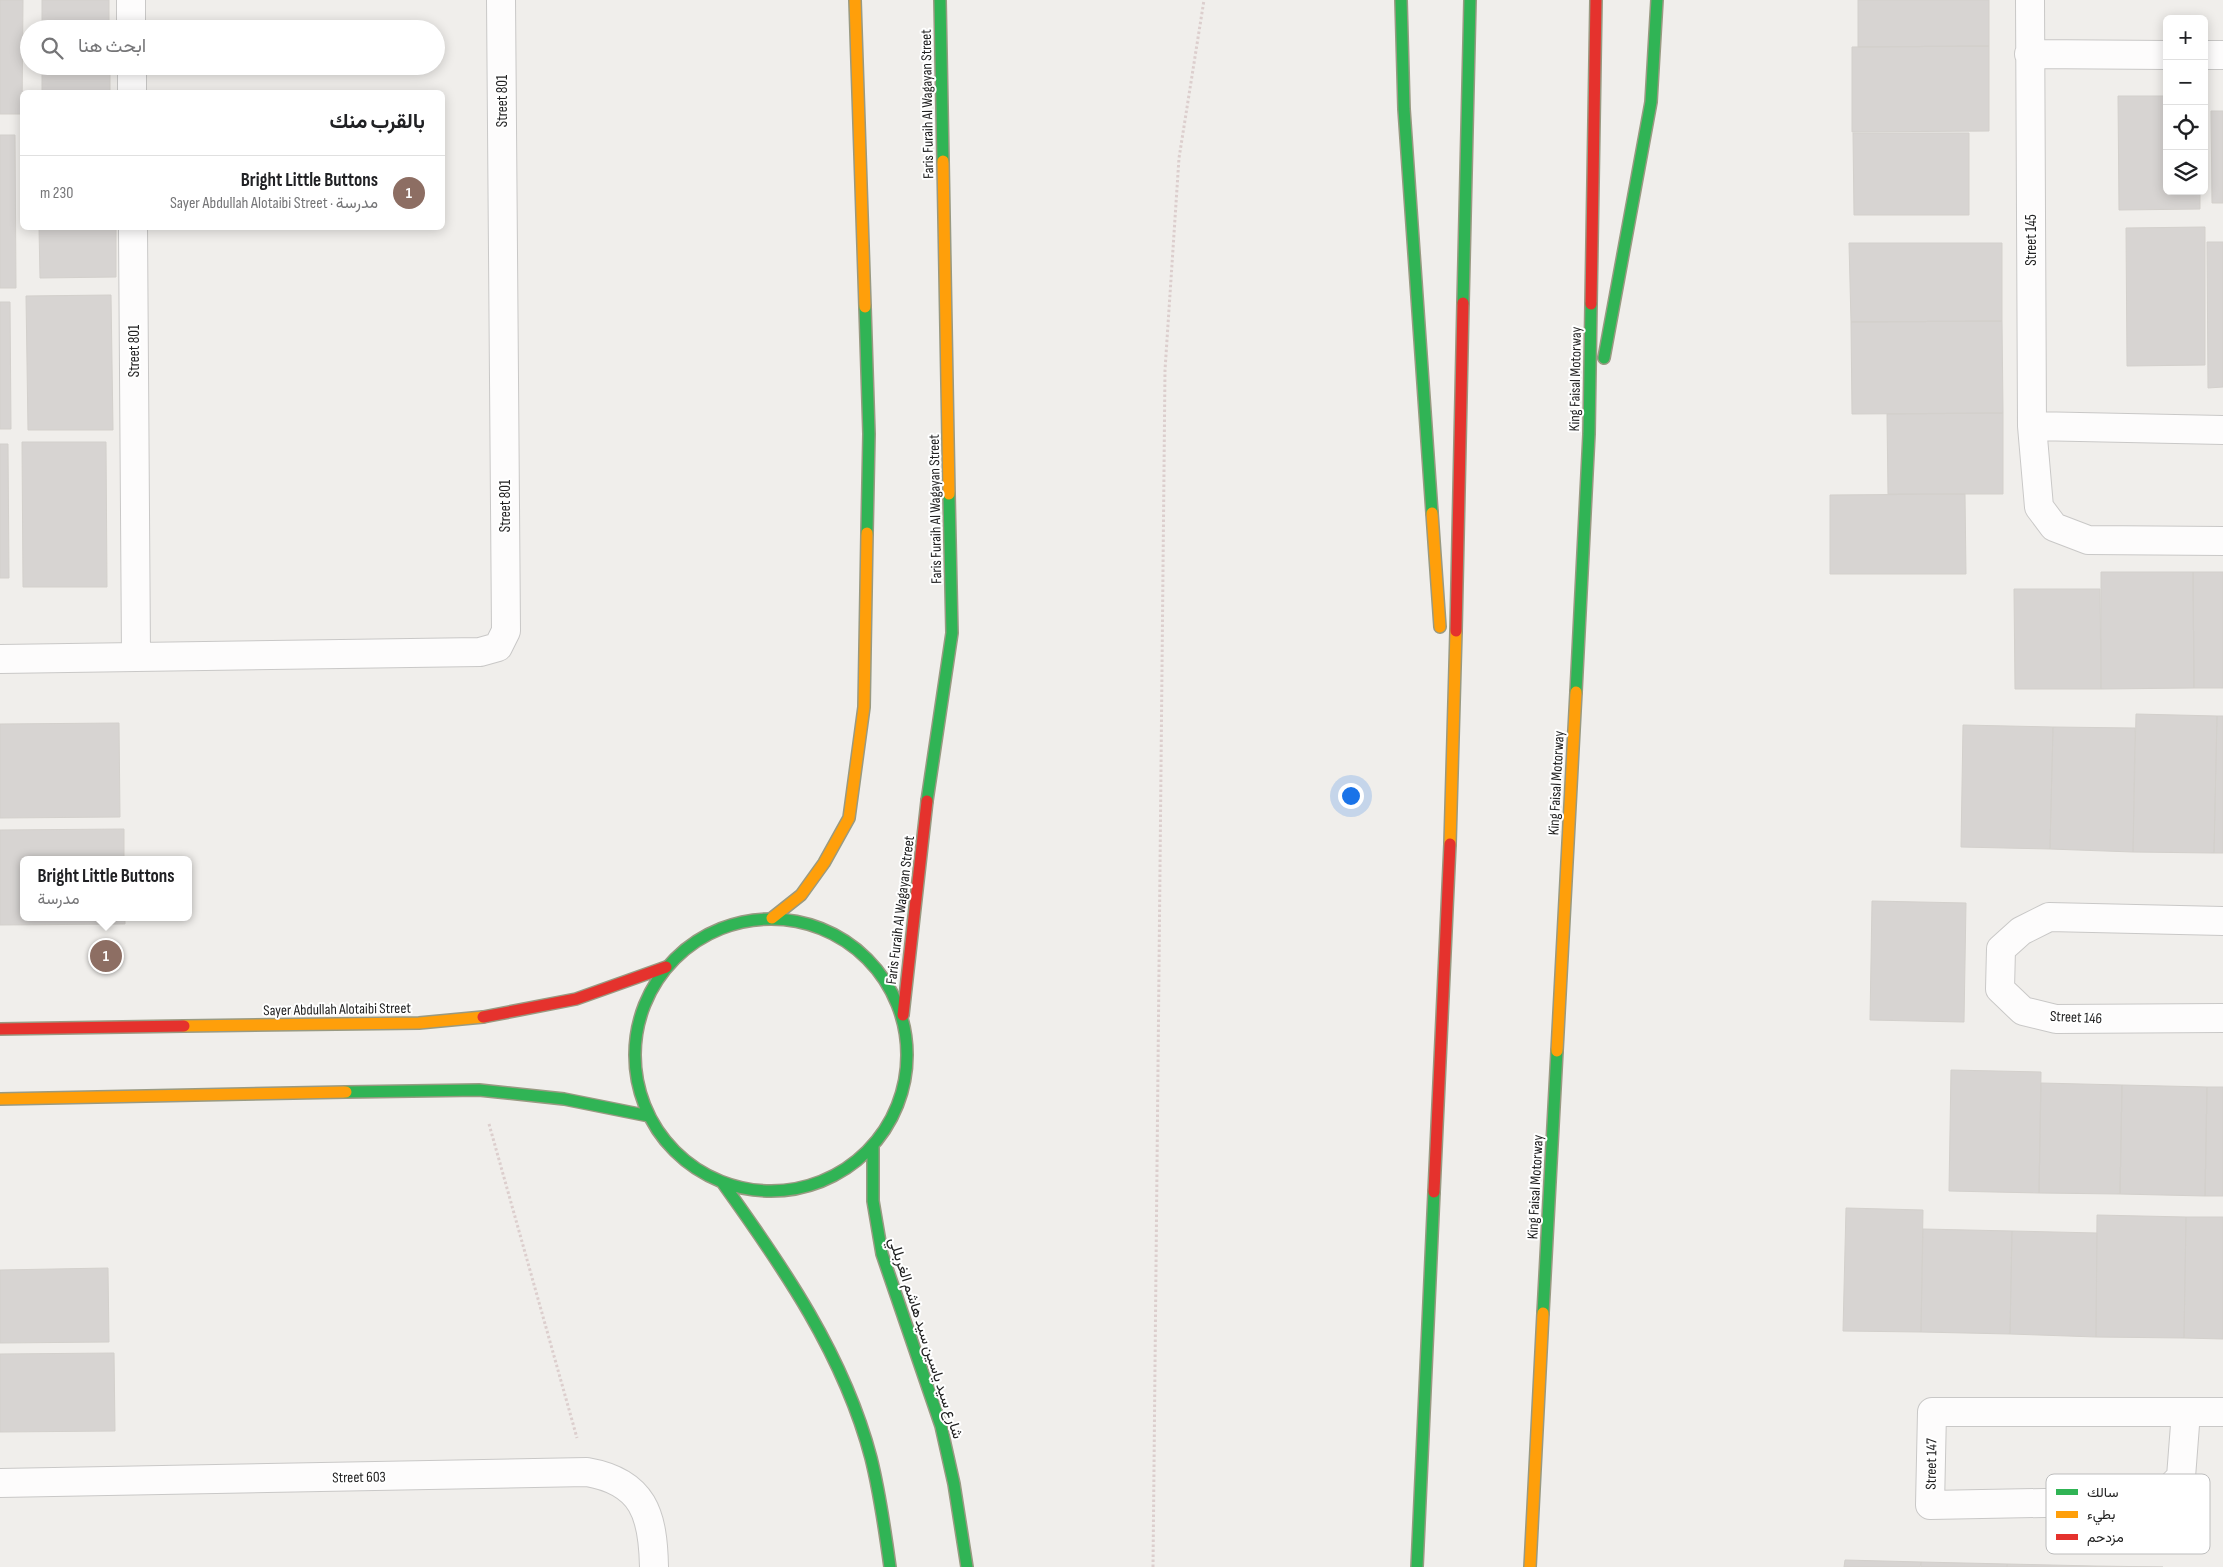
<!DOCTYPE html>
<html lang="ar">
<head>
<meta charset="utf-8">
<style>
  body { margin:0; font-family:"Sofia Sans Condensed",Vazirmatn,sans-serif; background:#f2f2f2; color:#202124; direction:rtl }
  .controls { position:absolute; right:15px; top:15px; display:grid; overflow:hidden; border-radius:8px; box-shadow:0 2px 12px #0003 }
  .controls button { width:45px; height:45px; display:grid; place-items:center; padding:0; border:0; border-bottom:1px solid #e0e0e0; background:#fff; color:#202124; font:25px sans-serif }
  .you { position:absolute; left:1350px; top:795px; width:18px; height:18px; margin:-12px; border:4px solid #fff; border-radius:50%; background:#1a73e8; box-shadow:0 0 0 8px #1a73e833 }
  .badge { display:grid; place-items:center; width:32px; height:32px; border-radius:50%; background:#db2777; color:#fff; font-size:16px; font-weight:700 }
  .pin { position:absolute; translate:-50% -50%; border:2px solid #fff; box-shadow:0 1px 5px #0006 }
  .popup { position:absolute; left:20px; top:856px; width:172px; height:65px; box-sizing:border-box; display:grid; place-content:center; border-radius:8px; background:#fff; filter:drop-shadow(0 1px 4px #0005); font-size:16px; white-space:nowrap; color:#757577 }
  .popup b { font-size:19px; color:#202124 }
  .popup::after { content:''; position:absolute; left:50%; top:100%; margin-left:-10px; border:10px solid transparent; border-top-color:#fff }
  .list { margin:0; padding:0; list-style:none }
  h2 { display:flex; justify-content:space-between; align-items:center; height:65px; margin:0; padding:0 20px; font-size:21px }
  h2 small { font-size:16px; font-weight:400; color:#757577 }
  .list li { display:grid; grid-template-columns:32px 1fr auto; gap:15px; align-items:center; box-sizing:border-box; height:75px; padding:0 20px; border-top:1px solid #e0e0e0 }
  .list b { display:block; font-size:19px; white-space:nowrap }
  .list p { margin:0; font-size:16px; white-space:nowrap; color:#757577 }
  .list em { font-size:16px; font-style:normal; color:#757577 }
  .icon { flex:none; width:28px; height:28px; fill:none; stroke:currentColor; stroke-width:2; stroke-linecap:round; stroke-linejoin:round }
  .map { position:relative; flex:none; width:2223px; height:1567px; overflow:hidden; direction:ltr }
  .search { position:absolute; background:#fff; box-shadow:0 2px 12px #0003; left:20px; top:20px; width:425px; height:55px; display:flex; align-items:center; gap:12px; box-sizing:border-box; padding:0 18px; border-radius:28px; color:#757577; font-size:19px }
  .panel { position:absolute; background:#fff; box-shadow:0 2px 12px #0003; left:20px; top:90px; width:425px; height:140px; border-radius:8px; direction:rtl }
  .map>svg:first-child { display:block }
  .building { fill:#d7d4d2; stroke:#d3d0cc }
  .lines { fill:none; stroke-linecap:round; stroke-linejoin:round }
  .street-casing { stroke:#c9c8c7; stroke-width:30 }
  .fast-casing { stroke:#999a82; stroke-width:14 }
  .slow-casing { stroke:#999a82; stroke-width:14 }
  .jam-casing { stroke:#999a82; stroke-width:14 }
  .path { stroke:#dccecd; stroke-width:3; stroke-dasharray:2.5 2.5; stroke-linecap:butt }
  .street { stroke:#fdfcfc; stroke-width:28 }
  .fast { stroke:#30b455; stroke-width:11 }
  .slow { stroke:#ff9f0a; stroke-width:11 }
  .jam { stroke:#e5322d; stroke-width:11 }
  .labels { text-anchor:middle; stroke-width:4; stroke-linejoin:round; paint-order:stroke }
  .street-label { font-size:15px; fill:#222; stroke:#fff }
  .key { fill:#fff; stroke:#bdbdbd; stroke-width:1 }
  .key-label { font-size:14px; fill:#222 }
</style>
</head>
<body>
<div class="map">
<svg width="2223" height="1567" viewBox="0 0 2223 1567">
  <rect width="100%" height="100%" fill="#f0eeeb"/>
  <path class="building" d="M0,0h23l-1,114h-22z
    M42,0h67v29h-67z
    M1858,0h131v46l-131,1z
    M1989,46v85l-137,1v-85z
    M42,66h68v26h-68z
    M2118,96h49v95h33v18l-81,1z
    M2211,111h12v92h-11z
    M1853,133h116v82h-115z
    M0,135h15l1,153h-16z
    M2205,227v138l-78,1 -1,-138z
    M39,228h77v49l-76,1z
    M2207,242h16v145l-15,1z
    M1849,243h153v78l-151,1z
    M111,295l2,135h-85l-2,-134z
    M0,302h10l1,127h-11z
    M2002,321l1,92 -151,1 -1,-92z
    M2003,413v81h-115l-1,-80z
    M22,442h84l1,145h-84z
    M0,444h8l1,134h-9z
    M1965,494l1,80h-136v-79z
    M2101,572h92l1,116 -93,1z
    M2193,572h30v116h-29z
    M2014,589h86l1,100h-86z
    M2136,714l81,2 -3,137 -81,-1z
    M2217,716h6v137h-9z
    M119,723l1,94 -120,1v-94z
    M1963,725l90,2 -3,122 -89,-2z
    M2053,727l82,1 -2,124 -83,-3z
    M124,829v31h-101v57h102v7l-125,1v-95z
    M1872,901l94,2 -2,119 -94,-2z
    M1951,1070l90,2 -2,121 -90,-2z
    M2041,1083l81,2 -2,109 -81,-1z
    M2122,1085l85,2 -2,109 -85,-2z
    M2207,1087h16v109h-18z
    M1846,1208l77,2 -2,122 -78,-1z
    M2097,1215l89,2 -2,121 -88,-1z
    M2186,1217h37v122l-39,-1z
    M1923,1229l89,2 -2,103 -89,-2z
    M2012,1231l85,2 -1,104 -86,-3z
    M108,1268l1,74 -109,1v-73z
    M114,1353l1,78 -115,1v-78z
    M1845,1560l76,2 -1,5h-76z
    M1921,1562l86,2v3h-86z
    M2007,1564l88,2v1h-88z
    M2095,1566l68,1h-68z"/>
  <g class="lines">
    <g class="street-casing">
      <path id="street" d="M131,0v29
        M2030,0l2,426 7,81 15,20 34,13 135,1
        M2029,54l138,1
        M2204,55h19
        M132,66v26
        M133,228l3,427
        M2032,426l191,4
        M0,659l480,-7 18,-5 8,-16 -5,-631
        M2223,921l-174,-4 -28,14 -20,18 -1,40 23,22 33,8 167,-1
        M2186,1412l-5,65 -12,12 -21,12 -218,4 2,-93h291
        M0,1483l587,-11c57,10 66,43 67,95"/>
    </g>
    <g class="fast-casing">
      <path id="fast" d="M940,0l3,161
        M1401,0l3,109 28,404
        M1463,303l7,-303
        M865,307l4,127 -2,99
        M1604,358l47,-256 6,-102
        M1576,692l13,-258 2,-130
        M927,801l25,-168 -3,-139
        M635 1055a136 136 0 1 1 272 0a136 136 0 1 1-272 0Z
        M346,1092l133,-2 85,9 85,17
        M873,1146v55l9,53 59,172 13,58 13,83
        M722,1182c61,85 122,173 149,276 9,36 14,72 19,109
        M1543,1313l14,-262
        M1417,1567l17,-375"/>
    </g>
    <g class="slow-casing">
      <path id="slow" d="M855,0l10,307
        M943,161l6,333
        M1432,513l8,114
        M1450,844l6,-213
        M772,918l29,-23 23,-32 25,-45 15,-111 3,-174
        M184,1026l235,-3 64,-6
        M1557,1051l19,-359
        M0,1099l346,-7
        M1530,1567l13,-254"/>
    </g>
    <g class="jam-casing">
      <path id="jam" d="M1591,304l5,-304
        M1456,631l7,-328
        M903,1015l24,-214
        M483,1017l93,-18 90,-32
        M0,1029l184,-3
        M1434,1192l16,-348"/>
    </g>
    <path class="path" d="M489,1124l88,314
      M1153,1567l12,-1197 14,-212 25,-158"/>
    <use href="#street" class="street"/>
    <use href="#fast" class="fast"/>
    <use href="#slow" class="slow"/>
    <use href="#jam" class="jam"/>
  </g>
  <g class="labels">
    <g class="street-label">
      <text transform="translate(502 101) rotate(-90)" y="5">Street 801</text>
      <text transform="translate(927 104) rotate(-91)" y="5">Faris Furaih Al Wagayan Street</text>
      <text transform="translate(2031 240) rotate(-90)" y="5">Street 145</text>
      <text transform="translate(134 351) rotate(-90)" y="5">Street 801</text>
      <text transform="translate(1575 379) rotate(-89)" y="5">King Faisal Motorway</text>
      <text transform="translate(505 506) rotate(-90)" y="5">Street 801</text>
      <text transform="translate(935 509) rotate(-91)" y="5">Faris Furaih Al Wagayan Street</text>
      <text transform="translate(1556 783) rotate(-87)" y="5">King Faisal Motorway</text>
      <text transform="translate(900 910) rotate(-83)" y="5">Faris Furaih Al Wagayan Street</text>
      <text transform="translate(337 1009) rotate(-1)" y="5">Sayer Abdullah Alotaibi Street</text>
      <text transform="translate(2076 1017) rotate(3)" y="5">Street 146</text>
      <text transform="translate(1535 1187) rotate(-87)" y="5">King Faisal Motorway</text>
      <text transform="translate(926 1338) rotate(72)" y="5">شارع سيد ياسين سيد هاشم الغربللي</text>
      <text transform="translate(1931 1464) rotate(-89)" y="5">Street 147</text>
      <text transform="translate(359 1477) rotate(-1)" y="5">Street 603</text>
    </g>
  </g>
  <rect x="2046" y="1474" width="164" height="80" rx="8" class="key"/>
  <rect x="2056" y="1489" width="22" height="6" fill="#30b455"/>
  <rect x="2056" y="1511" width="22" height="7" fill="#ff9f0a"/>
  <rect x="2056" y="1534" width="22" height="6" fill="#e5322d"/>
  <g class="key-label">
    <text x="2087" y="1497">سالك</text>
    <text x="2087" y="1519">بطيء</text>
    <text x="2087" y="1542">مزدحم</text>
  </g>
</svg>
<div class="controls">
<button>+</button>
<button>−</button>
<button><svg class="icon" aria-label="locate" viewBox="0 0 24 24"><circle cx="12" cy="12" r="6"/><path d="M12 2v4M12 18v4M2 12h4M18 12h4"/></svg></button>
<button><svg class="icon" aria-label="layers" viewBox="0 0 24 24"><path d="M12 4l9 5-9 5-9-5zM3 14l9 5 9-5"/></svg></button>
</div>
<div class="you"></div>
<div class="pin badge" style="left:106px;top:956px;background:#8d6e63">1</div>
<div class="popup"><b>Bright Little Buttons</b>مدرسة</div>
<div class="search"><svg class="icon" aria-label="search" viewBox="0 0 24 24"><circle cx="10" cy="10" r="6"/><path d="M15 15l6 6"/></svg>ابحث هنا</div>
<section class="panel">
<h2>بالقرب منك<small></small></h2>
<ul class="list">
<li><span class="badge" style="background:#8d6e63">1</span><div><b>Bright Little Buttons</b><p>مدرسة · Sayer Abdullah Alotaibi Street</p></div><em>230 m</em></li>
</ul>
</section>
</div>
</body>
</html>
